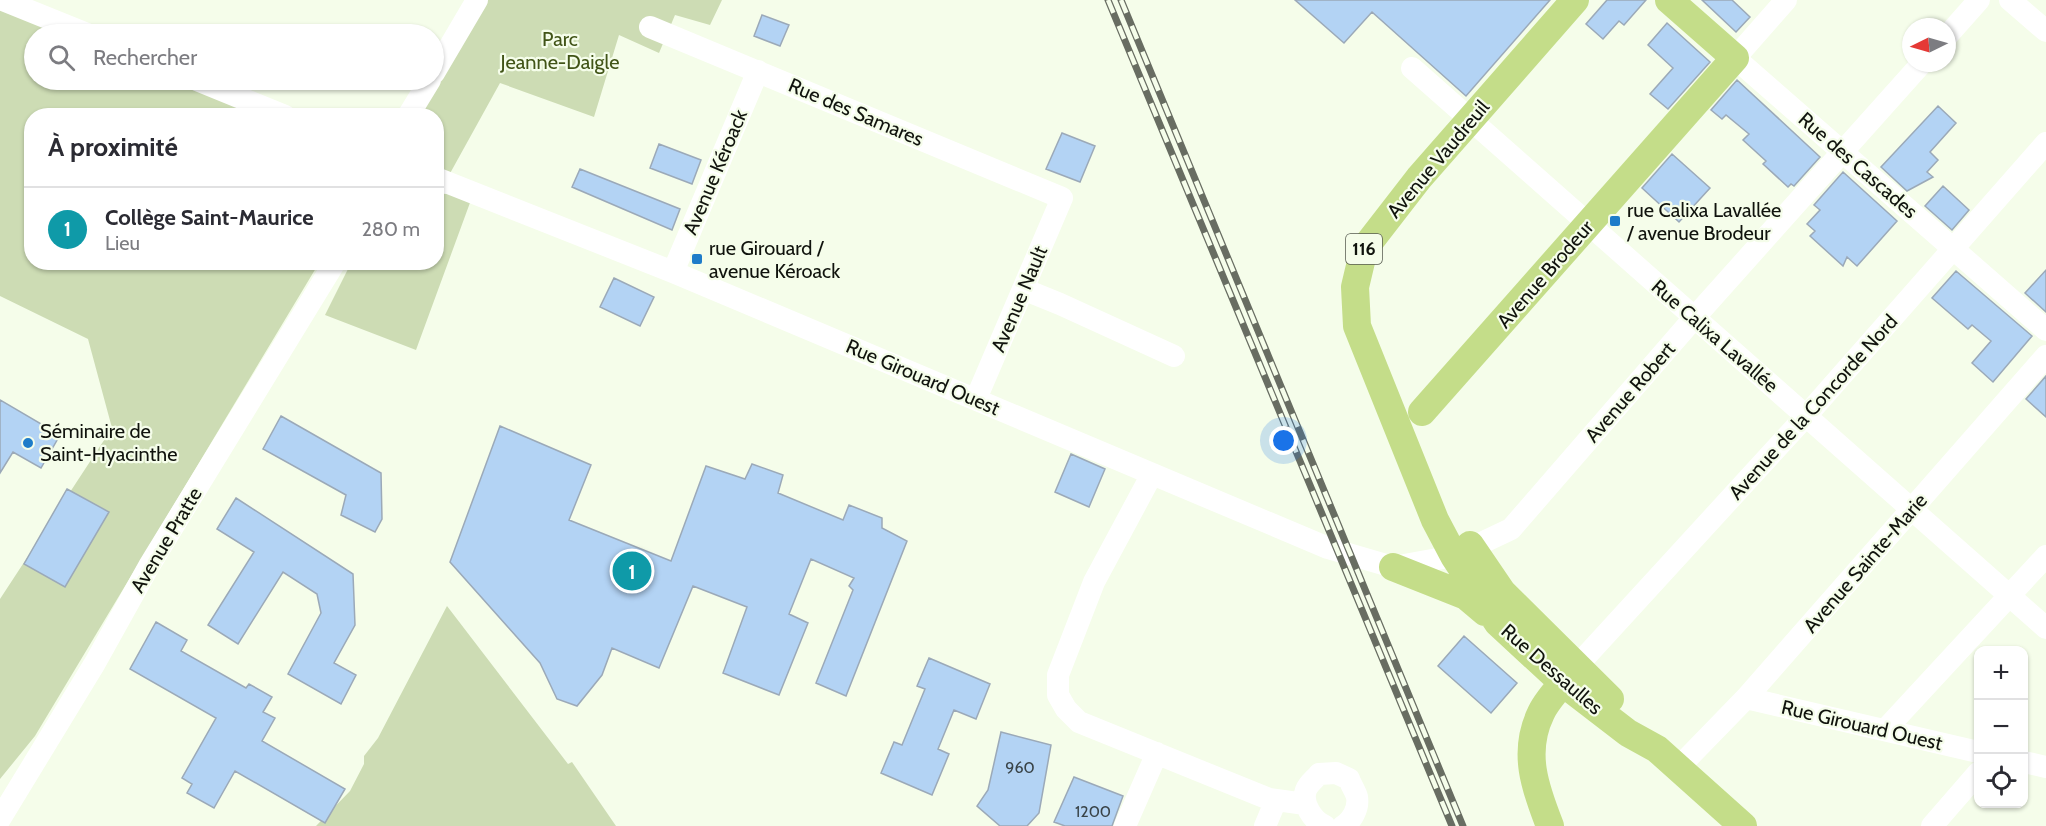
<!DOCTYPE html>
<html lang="fr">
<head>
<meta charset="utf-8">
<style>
  body { margin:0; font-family:Cabin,sans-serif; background:#f2f2f3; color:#2b2b33 }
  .controls { position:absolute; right:18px; bottom:18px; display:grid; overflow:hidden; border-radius:12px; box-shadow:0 2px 4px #0004 }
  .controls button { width:54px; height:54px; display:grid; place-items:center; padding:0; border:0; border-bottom:2px solid #e1e1e2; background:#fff; color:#2b2b33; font:30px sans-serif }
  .compass { position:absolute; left:1902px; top:18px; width:54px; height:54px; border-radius:50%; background:#fff; box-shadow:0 2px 4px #0004; rotate:265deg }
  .you { position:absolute; left:1284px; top:441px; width:21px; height:21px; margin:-15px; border:4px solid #fff; border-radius:50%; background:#1a73e8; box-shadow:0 0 0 9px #1a73e833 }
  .badge { display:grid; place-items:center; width:39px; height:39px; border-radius:50%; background:#111827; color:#fff; font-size:20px; font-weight:700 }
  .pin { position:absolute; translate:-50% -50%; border:3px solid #fff; box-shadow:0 2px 6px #0006 }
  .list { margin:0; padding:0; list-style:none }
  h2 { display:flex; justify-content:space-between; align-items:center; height:78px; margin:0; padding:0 24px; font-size:26px }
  h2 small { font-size:20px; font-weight:400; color:#7c7c81 }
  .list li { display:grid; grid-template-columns:39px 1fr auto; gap:18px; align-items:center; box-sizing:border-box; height:84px; padding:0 24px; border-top:2px solid #e1e1e2 }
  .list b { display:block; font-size:22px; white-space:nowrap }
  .list p { margin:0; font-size:20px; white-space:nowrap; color:#7c7c81 }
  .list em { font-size:20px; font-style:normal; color:#7c7c81 }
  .icon { flex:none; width:33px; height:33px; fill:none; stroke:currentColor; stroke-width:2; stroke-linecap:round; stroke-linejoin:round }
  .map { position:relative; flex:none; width:2046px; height:826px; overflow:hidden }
  .search { position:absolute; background:#fff; box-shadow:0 2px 4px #0004; left:24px; top:24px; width:420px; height:66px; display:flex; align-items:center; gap:15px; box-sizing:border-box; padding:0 21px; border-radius:33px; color:#7c7c81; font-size:22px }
  .panel { position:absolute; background:#fff; box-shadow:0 2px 4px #0004; left:24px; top:108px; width:420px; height:162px; border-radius:24px }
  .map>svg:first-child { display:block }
  .green { fill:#cddcb4 }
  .building { fill:#b3d3f4; stroke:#9ba9b8; stroke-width:1.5 }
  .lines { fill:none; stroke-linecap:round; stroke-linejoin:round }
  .minor { stroke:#fff; stroke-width:22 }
  .major { stroke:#c4dd89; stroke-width:28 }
  .rail-casing { stroke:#686d62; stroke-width:7 }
  .rail { stroke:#f5fdea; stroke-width:4.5; stroke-dasharray:14; stroke-linecap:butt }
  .poi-dot { fill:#1e7cc9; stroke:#f5fdea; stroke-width:2 }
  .labels { text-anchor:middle; stroke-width:4.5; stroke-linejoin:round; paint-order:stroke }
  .number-label { font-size:16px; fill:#394347 }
  .shield { fill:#f5fdea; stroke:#55594f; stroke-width:1.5 }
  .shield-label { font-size:18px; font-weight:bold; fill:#10130d }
  .park-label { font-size:20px; fill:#415417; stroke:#f5fdea }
  .street-label { font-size:20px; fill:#10130d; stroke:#f5fdea }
  .poi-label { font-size:20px; fill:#10130d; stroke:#f5fdea; text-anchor:start }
</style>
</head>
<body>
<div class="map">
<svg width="2046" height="826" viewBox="0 0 2046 826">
  <rect width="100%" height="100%" fill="#f5fdea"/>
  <path class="green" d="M0,0l88,34h-54v46h167l90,35 -259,1v146l287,1 -284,473 -35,43v-180l112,-171 -24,-89 -88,-43z
    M475,0h247l-12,25 -35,-10 -16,38 -40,-18 -25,82 -94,-34 -52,94 -11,-4 -1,-57h-29z
    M437,194h13l21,6 -55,150 -91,-35 26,-52 85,-1z
    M447,606l121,158 4,-2 44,64h-300l34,-35 14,-27v-8l14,-18z"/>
  <path class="building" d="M1295,0h255l-84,96 -94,-84 -28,31z
    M1607,0h39l-22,25 -5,-4 -16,18 -17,-15z
    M1702,0h30l18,17 -14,15z
    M762,15l27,10 -9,21 -26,-10z
    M1667,23l43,39 -42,47 -18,-15 23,-26 -25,-23z
    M1737,80l83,77 -26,29 -3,-2 -3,3 -25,-23 3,-3 -23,-21 6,-6 -23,-19 -4,4 -11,-9z
    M1938,106l18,17 -26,29 8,8 -11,12 6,5 -26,14 -26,-24z
    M1062,133l33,13 -15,36 -34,-13z
    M659,144l42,16 -9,24 -42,-16z
    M1672,154l38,34 -31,34 -37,-34z
    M580,169l100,40 -8,21 -100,-43z
    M1843,172l54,49 -40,45 -10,-9 -4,9 -33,-30 5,-5 -8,-7 13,-14 -6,-5z
    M1943,186l26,24 -17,20 -27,-24z
    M2046,270v42l-21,-19z
    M1956,271l76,65 -39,46 -21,-19 19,-22 -19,-16 -4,4 -36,-31z
    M614,278l40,19 -14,29 -40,-19z
    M2046,376v41l-20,-18z
    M0,400l60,35 -19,33 -28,-16 -13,21z
    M281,416l100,57 1,46 -7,13 -34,-17 5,-20 -83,-46z
    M500,426l91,39 -22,55 102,41 35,-95 39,13 7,-15 31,11 -5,18 65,27 6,-15 33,13v10l25,13 -61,155 -30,-13 37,-93 -4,-4 5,-8 -43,-19 -22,55 19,9 -29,72 -56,-22 24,-66 -54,-21 -34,82 -47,-20 -10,27 -25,31 -20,-7 -17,-36 -90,-101z
    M1071,454l34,15 -16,38 -34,-15z
    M67,489l42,23 -44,75 -41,-23z
    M236,498l117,76 2,51 -21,38 22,12 -15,29 -53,-30 33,-61 -4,-19 -34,-22 -45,72 -30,-19 46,-73 -37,-23z
    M156,622l31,18 -6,11 65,37 3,-4 23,13 -9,15 12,6 -13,23 83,48 -20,34 -90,-52 -21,37 -27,-15 5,-9 -10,-6 34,-60 -86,-49z
    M1464,636l53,47 -26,30 -53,-47z
    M929,658l61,26 -14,35 -22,-9 -16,39 11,5 -17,41 -51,-22 13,-31 8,3 23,-56 -8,-3z
    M1001,732l50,13 -12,68 -12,13h-27l-23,-20 11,-16z
    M1074,777l49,19 -11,30h-47l-11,-4z"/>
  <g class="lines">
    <path class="minor" d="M3,0l84,34
      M1786,0l-51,58 311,272
      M2010,0l36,31
      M650,27l412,171 -86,201
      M1947,36l32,-36
      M1412,68l634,560
      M434,73l43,-73
      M197,80l88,36
      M408,116l22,-36
      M436,178l237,94 655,276 65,19 61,-11 57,-27 183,-211 228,-255
      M673,272l85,-201
      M1023,289l37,15 114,52
      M1152,474l-58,108 -36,93v20l8,14 13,13 190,77 36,5
      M1576,667l230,-251 240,-273
      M1746,698l232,54
      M1885,730l161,-174
      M2024,762l22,5
      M1679,767l67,-69 300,-342
      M0,819l95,-156 54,-97 186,-304
      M1125,826l32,-73
      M1265,826l11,-26
      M1325,826c-12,-5 -24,-23 -19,-36 2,-6 9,-11 13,-16l17,-1 13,6c2,6 7,13 8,18 2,11 -5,24 -14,29
      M1932,826l46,-53"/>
    <path class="major" d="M1575,0l-156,178 -55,71 -9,38 2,39 78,194 19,36 44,67 65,60 65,50 29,16 86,77
      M1422,412l313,-354 -66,-58
      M1470,545l32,47 108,107
      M1393,567l73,29 19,16
      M1550,826c-15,-38 -28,-74 -9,-113 8,-17 24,-31 35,-45"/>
    <g class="rail-casing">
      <path id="rail" d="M1108,0l344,826
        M1121,0l342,826"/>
    </g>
    <use href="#rail" class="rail"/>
  </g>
  <g class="poi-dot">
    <rect x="1609" y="215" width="12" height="12" rx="3"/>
    <rect x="691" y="253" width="12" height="12" rx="3"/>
    <circle cx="28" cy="443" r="6"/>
  </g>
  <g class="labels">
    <g class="number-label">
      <text x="1020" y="773">960</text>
      <text x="1093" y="817">1200</text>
    </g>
    <rect class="shield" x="1346" y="234" width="36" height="30" rx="4.5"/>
    <g class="shield-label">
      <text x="1364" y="255">116</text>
    </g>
    <g class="park-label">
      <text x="560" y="46">Parc<tspan x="560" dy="23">Jeanne-Daigle</tspan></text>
    </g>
    <g class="street-label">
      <text transform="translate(856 112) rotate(23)" y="7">Rue des Samares</text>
      <text transform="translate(1438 159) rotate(-50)" y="7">Avenue Vaudreuil</text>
      <text transform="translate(1858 165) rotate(41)" y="7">Rue des Cascades</text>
      <text transform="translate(715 172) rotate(-67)" y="7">Avenue Kéroack</text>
      <text transform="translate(1545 274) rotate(-49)" y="7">Avenue Brodeur</text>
      <text transform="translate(1019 299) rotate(-67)" y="7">Avenue Nault</text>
      <text transform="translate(1715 336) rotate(41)" y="7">Rue Calixa Lavallée</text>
      <text transform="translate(923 377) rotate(23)" y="7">Rue Girouard Ouest</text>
      <text transform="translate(1630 392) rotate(-49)" y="7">Avenue Robert</text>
      <text transform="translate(1813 407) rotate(-48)" y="7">Avenue de la Concorde Nord</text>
      <text transform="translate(166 540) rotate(-59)" y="7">Avenue Pratte</text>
      <text transform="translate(1865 563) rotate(-49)" y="7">Avenue Sainte-Marie</text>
      <text transform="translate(1552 669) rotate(41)" y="7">Rue Dessaulles</text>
      <text transform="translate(1862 725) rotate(13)" y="7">Rue Girouard Ouest</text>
    </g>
    <g class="poi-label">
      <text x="1627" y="217">rue Calixa Lavallée<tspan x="1627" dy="23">/ avenue Brodeur</tspan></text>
      <text x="709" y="255">rue Girouard /<tspan x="709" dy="23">avenue Kéroack</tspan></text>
      <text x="40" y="438">Séminaire de<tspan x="40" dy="23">Saint-Hyacinthe</tspan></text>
    </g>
  </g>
</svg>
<div class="controls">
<button>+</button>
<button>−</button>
<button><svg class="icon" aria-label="locate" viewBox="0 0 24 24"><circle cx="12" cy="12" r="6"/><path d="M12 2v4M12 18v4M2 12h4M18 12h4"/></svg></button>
</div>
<svg class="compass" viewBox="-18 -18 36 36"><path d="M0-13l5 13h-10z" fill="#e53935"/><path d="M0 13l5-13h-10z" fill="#7c7c81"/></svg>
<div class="you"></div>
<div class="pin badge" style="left:632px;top:571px;background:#0f9aa8">1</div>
<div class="search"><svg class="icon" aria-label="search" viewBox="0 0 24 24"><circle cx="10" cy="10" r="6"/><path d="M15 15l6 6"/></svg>Rechercher</div>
<section class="panel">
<h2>À proximité<small></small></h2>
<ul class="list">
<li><span class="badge" style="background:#0f9aa8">1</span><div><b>Collège Saint-Maurice</b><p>Lieu</p></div><em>280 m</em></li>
</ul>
</section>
</div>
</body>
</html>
